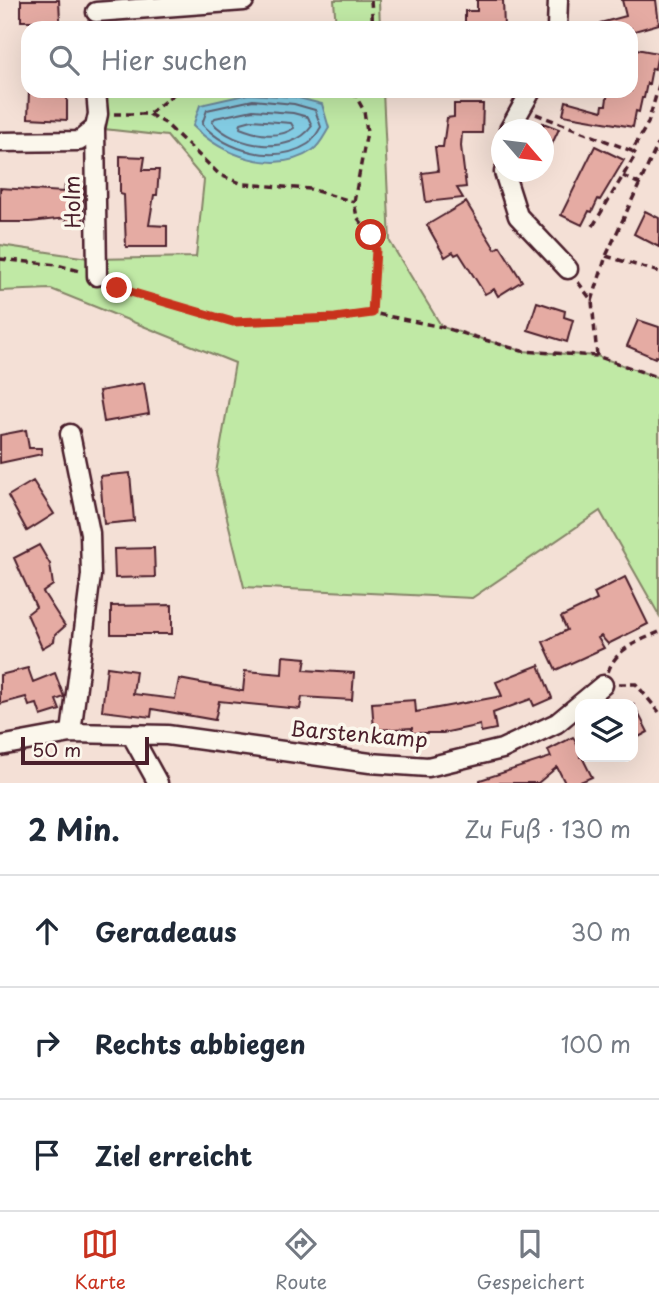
<!DOCTYPE html>
<html lang="de">
<head>
<meta charset="utf-8">
<style>
  body { margin:0; font-family:"Playpen Sans",sans-serif; background:#f6f6f7; color:#1f2937 }
  .controls { position:absolute; right:21px; bottom:21px; display:grid; overflow:hidden; border-radius:14px; box-shadow:0 7px 28px #0002 }
  .controls button { width:63px; height:63px; display:grid; place-items:center; padding:0; border:0; border-bottom:2px solid #e0e1e3; background:#fff; color:#1f2937; font:35px sans-serif }
  .compass { position:absolute; left:491px; top:119px; width:63px; height:63px; border-radius:50%; background:#fff; box-shadow:0 7px 28px #0002; rotate:118deg }
  .scale { position:absolute; left:21px; bottom:18px; width:128px; box-sizing:border-box; padding-left:7px; border:4px solid #4a1f2b; border-top:0; font-size:19px; line-height:24px; white-space:nowrap; color:#4a1f2b; -webkit-text-stroke:5px #fbf7ec; paint-order:stroke }
  .stop { position:absolute; width:21px; height:21px; margin:-16px; border:5px solid #c8321e; border-radius:50%; background:#fff }
  .stop.end { background:#c8321e; border-color:#fff; box-shadow:0 2px 7px #0008 }
  .list { margin:0; padding:0; list-style:none }
  h2 { display:flex; justify-content:space-between; align-items:center; height:91px; margin:0; padding:0 28px; font-size:30px }
  h2 small { font-size:23px; font-weight:400; color:#747a83 }
  .list li { display:grid; grid-template-columns:46px 1fr auto; gap:21px; align-items:center; box-sizing:border-box; height:112px; padding:0 28px; border-top:2px solid #e0e1e3 }
  .list b { display:block; font-size:26px; white-space:nowrap }
  .list em { font-size:23px; font-style:normal; color:#747a83 }
  .icon { flex:none; width:38px; height:38px; fill:none; stroke:currentColor; stroke-width:2; stroke-linecap:round; stroke-linejoin:round }
  .map { position:relative; flex:none; width:659px; height:783px; overflow:hidden }
  .search { position:absolute; background:#fff; box-shadow:0 7px 28px #0002; left:21px; right:21px; top:21px; height:77px; display:flex; align-items:center; gap:18px; box-sizing:border-box; padding:0 24px; border-radius:21px; color:#747a83; font-size:26px }
  .sheet { height:427px; background:#fff }
  nav { display:flex; justify-content:space-around; align-items:center; box-sizing:border-box; height:98px; border-top:2px solid #e0e1e3; background:#fff; font-size:19px; color:#747a83 }
  nav a { display:grid; justify-items:center; gap:4px }
  nav .on { color:#c8321e }
  .map>svg:first-child { display:block }
  .green { fill:#c0e9a5; stroke:#858468; stroke-width:2 }
  .water { fill:#83cce3; stroke:#6c8799; stroke-width:2 }
  .lines { fill:none; stroke-linecap:round; stroke-linejoin:round }
  .shore { stroke:#616475; stroke-width:2 }
  .building { fill:#e5aba3; stroke:#4a1f2b; stroke-width:2 }
  .minor-casing { stroke:#4a1f2b; stroke-width:23 }
  .path { stroke:#4a1f2b; stroke-width:3.5; stroke-dasharray:7 5; stroke-linecap:butt }
  .minor { stroke:#fbf7ec; stroke-width:18 }
  .route { stroke:#c8321e; stroke-width:9 }
  .labels { text-anchor:middle; stroke-width:7; stroke-linejoin:round; paint-order:stroke }
  .street-label { font-size:21px; fill:#4a1f2b; stroke:#fbf7ec }
</style>
</head>
<body>
<div class="map">
<svg width="659" height="783" viewBox="0 0 659 783">
  <rect width="100%" height="100%" fill="#f4e0d6"/>
  <filter id="ink" filterUnits="userSpaceOnUse"><feTurbulence type="fractalNoise" baseFrequency=".0143" numOctaves="2"/><feDisplacementMap in="SourceGraphic" scale="14" xChannelSelector="R" yChannelSelector="G"/><feConvolveMatrix kernelMatrix="1 2 1 2 8 2 1 2 1" color-interpolation-filters="sRGB"/></filter>
  <g filter="url(#ink)">
    <path class="green" d="M334,0h45l1,28h-44z
      M96,91h287l7,151 52,85 80,24 75,5 62,22v237l-59,-104 -128,87 -228,-11 -28,-114 19,-110 -184,-74 -51,2v-46l95,14 101,-2 8,-77 -37,-44 -72,-8z"/>
    <path class="water" d="M249,94l46,3 27,7 7,24c-4,6 -9,17 -16,22 -38,26 -91,5 -120,-24l7,-21z"/>
    <g class="lines">
      <path class="shore" d="M253,100l41,4 21,6 6,17c-4,6 -8,14 -13,17 -33,21 -81,7 -106,-20l5,-14z
        M253,110l40,3 15,4 4,9c-21,30 -77,22 -100,-4l3,-4z
        M252,120l39,3 3,5c-15,11 -37,7 -54,0l1,-5z"/>
    </g>
    <path class="building" d="M21,0h38l1,21h-39z
      M477,0h26l1,28h-39v-17h12z
      M622,0h34l3,24 -28,8v-4h-31v-5l26,-7z
      M631,48l27,5 -3,16 -3,-1 -3,16 -2,-1 -3,15h-2l-3,14 -3,-1 -3,16 -70,-12 3,-14 36,10 1,-6h3l2,-14h23z
      M29,91h38v29l-39,-2z
      M454,104h29l-1,29h-20l-1,13 5,41 -9,1 6,10 -37,4 -4,-29 16,-2 -3,-24h8l4,-29 7,-1z
      M543,123l16,6 -16,34z
      M595,146l29,14 -24,40 -2,-1 -6,13 -3,-1 -7,14 -21,-10z
      M120,156l25,1 -2,13h16l-2,25h-3l-5,30 18,1v21h-41l-2,-52 -4,-1z
      M65,185l19,1 -1,35h-17v-3l-36,4h-30v-34l64,4z
      M466,202l29,47 5,-3 22,35 -24,15 -4,-7 -9,5 -26,-41 -4,2 -2,-3 -8,5 -18,-32z
      M645,211l14,7v29l-25,-13z
      M537,302l28,9 -1,6 9,3 -6,22 -39,-12z
      M638,320l21,7v30l-3,-1 -1,2 -28,-12z
      M144,383l5,31 -45,8 -5,-31z
      M26,430l3,18h12l1,6 -42,9v-28z
      M130,473l4,48 -30,3 -4,-48z
      M33,481l21,33 -27,17 -19,-35z
      M39,545l11,19 3,21 -10,7 22,34 -10,9 -1,6 -12,7 -15,-34 9,-7 -22,-49z
      M154,548l1,29 -40,1 -1,-29z
      M625,577l23,47 -40,20 -7,-8 -3,2 6,10 -48,22 -13,-28 24,-12 -6,-13 36,-17 -3,-7z
      M172,605v29h-61v-28z
      M283,656l23,2 -2,12 50,3 -2,27 -50,-3 -2,12 -81,-8 -4,19 -63,-11 -1,8 -49,-6 5,-44 29,4 -3,23 42,5 4,-20 64,12 2,-20 37,3z
      M539,665l13,33 -18,8 -3,-7 -38,14 3,16 -15,3 -1,-7 -37,8h-31v-5l-38,2 -2,-27 43,-3 1,12 86,-16 -6,-14z
      M28,668l5,14 22,-9 9,24 -8,3 4,10 -19,6 -4,-12 -8,2 -3,-9 -26,7v-29z
      M633,703l15,29 -15,8z
      M573,737l6,11 1,9h2l10,20 -14,6h-13l-8,-16 -19,16h-58v-3l71,-23 -3,-7z"/>
    <g class="lines">
      <g class="minor-casing">
        <path id="minor" d="M96,12l148,-11
          M557,28l1,-28
          M95,128l2,148
          M509,130l22,-39
          M0,142l79,-1 16,-13 3,-14 -2,-23
          M504,172l14,44 50,53
          M70,434l20,99 1,42 -20,158
          M132,736l26,47
          M0,746l71,-13 96,2 203,28 58,4 74,-18 55,-26 46,-38"/>
      </g>
      <path class="path" d="M371,0l2,28
        M353,91l11,20 3,21 -13,70 3,15 14,18 5,15 -4,63
        M114,114h35l26,-21 9,-2
        M149,114l16,9 55,52 23,9 67,5 44,13
        M536,114l96,37 16,-28 11,-38
        M623,176l17,8
        M593,226l43,-72 -4,-3
        M606,256l53,16
        M0,259l57,6 23,6
        M578,282l14,19 5,55
        M109,284l8,4 116,34 102,-4 37,-5 70,14 80,24 75,5 62,22
        M592,301l14,-45 53,-114
        M608,672c8,-24 30,-30 51,-40
        M619,684h17l23,28"/>
      <use href="#minor" class="minor"/>
    </g>
  </g>
  <g class="lines" filter="url(#ink)">
    <path class="route" d="M117,288l116,34 102,-4 37,-5 4,-63 -5,-15"/>
  </g>
  <g class="labels">
    <g class="street-label">
      <text transform="translate(73 202) rotate(-91)" y="7">Holm</text>
      <text transform="translate(359 735) rotate(5)" y="7">Barstenkamp</text>
    </g>
  </g>
</svg>
<div class="controls">
<button><svg class="icon" aria-label="layers" viewBox="0 0 24 24"><path d="M12 4l9 5-9 5-9-5zM3 14l9 5 9-5"/></svg></button>
</div>
<svg class="compass" viewBox="-18 -18 36 36"><path d="M0-13l5 13h-10z" fill="#e53935"/><path d="M0 13l5-13h-10z" fill="#747a83"/></svg>
<div class="scale">50 m</div>
<div class="stop" style="left:371px;top:235px"></div>
<div class="stop end" style="left:117px;top:288px"></div>
<div class="search"><svg class="icon" aria-label="search" viewBox="0 0 24 24"><circle cx="10" cy="10" r="6"/><path d="M15 15l6 6"/></svg>Hier suchen</div>
</div>
<section class="sheet">
<h2>2 Min.<small>Zu Fuß · 130 m</small></h2>
<ul class="list">
<li><svg class="icon" aria-label="ahead" viewBox="0 0 24 24"><path d="M12 20V5M6 11l6-6 6 6"/></svg><div><b>Geradeaus</b></div><em>30 m</em></li>
<li><svg class="icon" aria-label="right" viewBox="0 0 24 24"><path d="M7 20v-9h11M14 6l5 5-5 5"/></svg><div><b>Rechts abbiegen</b></div><em>100 m</em></li>
<li><svg class="icon" aria-label="arrive" viewBox="0 0 24 24"><path d="M6 21V4h12l-3 4 3 4H6"/></svg><div><b>Ziel erreicht</b></div></li>
</ul>
</section>
<nav>
<a class="on"><svg class="icon" aria-label="map" viewBox="0 0 24 24"><path d="M3 6l6-2 6 2 6-2v14l-6 2-6-2-6 2zM9 4v14M15 6v14"/></svg>Karte</a>
<a><svg class="icon" aria-label="directions" viewBox="0 0 24 24"><path d="M12 3l9 9-9 9-9-9zM9 14v-3h6M13 9l2 2-2 2"/></svg>Route</a>
<a><svg class="icon" aria-label="saved" viewBox="0 0 24 24"><path d="M7 4h10v16l-5-4-5 4z"/></svg>Gespeichert</a>
</nav>
</body>
</html>
